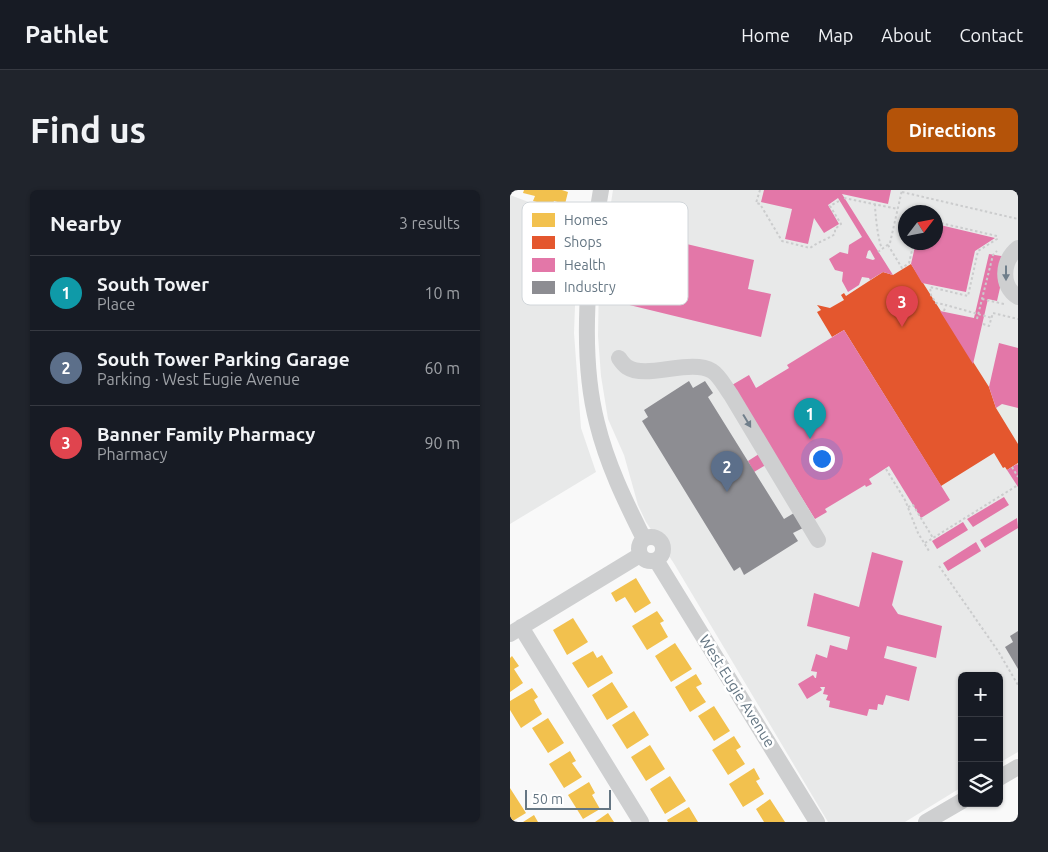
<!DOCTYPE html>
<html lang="en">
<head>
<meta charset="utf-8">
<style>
  body { margin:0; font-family:Ubuntu,sans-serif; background:#20242c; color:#f1f3f6 }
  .controls { position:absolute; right:15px; bottom:15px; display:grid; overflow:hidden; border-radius:8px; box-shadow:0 1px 4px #0004 }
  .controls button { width:45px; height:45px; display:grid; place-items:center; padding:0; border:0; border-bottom:1px solid #363941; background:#171b24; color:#f1f3f6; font:25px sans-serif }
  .compass { position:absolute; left:388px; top:15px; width:45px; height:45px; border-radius:50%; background:#171b24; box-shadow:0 1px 4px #0004; rotate:58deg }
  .scale { position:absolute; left:15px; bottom:12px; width:86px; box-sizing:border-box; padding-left:5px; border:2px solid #657683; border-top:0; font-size:14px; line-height:18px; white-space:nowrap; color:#657683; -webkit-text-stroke:4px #fff; paint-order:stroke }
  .you { position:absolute; left:311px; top:268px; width:18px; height:18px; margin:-12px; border:4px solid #fff; border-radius:50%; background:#1a73e8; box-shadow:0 0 0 8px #1a73e833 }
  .badge { display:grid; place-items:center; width:32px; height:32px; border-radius:50%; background:#b45309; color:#fff; font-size:16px; font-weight:700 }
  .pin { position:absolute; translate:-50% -41px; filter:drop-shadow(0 1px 2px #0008) }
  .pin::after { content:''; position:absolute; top:26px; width:18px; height:15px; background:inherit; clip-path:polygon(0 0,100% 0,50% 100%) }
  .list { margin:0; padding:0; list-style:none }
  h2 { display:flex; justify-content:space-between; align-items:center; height:65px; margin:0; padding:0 20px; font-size:21px }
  h2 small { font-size:16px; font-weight:400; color:#9ea1a6 }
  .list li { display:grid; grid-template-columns:32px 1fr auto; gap:15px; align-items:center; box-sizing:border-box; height:75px; padding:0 20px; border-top:1px solid #363941 }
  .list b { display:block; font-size:19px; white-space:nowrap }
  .list p { margin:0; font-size:16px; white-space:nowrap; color:#9ea1a6 }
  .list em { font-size:16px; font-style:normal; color:#9ea1a6 }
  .icon { flex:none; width:28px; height:28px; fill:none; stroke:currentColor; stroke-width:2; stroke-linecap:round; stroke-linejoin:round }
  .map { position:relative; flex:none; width:508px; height:632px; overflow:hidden; border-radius:8px }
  header { display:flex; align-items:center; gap:30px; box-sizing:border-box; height:70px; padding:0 25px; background:#171b24; border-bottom:1px solid #363941 }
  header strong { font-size:24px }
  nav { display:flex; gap:28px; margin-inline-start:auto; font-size:18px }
  .intro { display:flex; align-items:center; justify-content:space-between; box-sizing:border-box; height:120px; padding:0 30px }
  h1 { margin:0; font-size:35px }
  .button { padding:12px 22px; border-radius:8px; background:#b45309; color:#fff; font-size:18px; font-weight:700 }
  main { display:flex; gap:30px; padding:0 30px }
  aside { flex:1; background:#171b24; border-radius:8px; box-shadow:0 1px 4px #0004 }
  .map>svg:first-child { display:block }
  .built { fill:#e8e9e9; fill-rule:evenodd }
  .green { fill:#e8ebe6 }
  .homes { fill:#f2c14e }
  .shops { fill:#e4572e }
  .health { fill:#e377a8; fill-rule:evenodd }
  .industry { fill:#8d8d92 }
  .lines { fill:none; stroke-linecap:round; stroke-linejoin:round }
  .path { stroke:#cbcccd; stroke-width:2; stroke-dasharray:2.5 2.5; stroke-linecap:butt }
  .minor { stroke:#cecfd0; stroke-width:16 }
  .oneway { fill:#707f8b }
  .labels { text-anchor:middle; stroke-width:5; stroke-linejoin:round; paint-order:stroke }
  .street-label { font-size:15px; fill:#657683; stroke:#fff }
  .key { fill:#fff; stroke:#d1d6da; stroke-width:1 }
  .key-label { font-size:14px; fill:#657683 }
</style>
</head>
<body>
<header>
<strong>Pathlet</strong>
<nav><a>Home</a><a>Map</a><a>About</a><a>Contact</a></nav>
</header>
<div class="intro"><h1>Find us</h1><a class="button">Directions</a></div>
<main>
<aside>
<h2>Nearby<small>3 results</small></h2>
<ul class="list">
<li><span class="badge" style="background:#0f9aa8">1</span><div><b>South Tower</b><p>Place</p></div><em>10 m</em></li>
<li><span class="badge" style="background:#5c6f8a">2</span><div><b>South Tower Parking Garage</b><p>Parking · West Eugie Avenue</p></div><em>60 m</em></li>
<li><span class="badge" style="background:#e0444e">3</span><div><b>Banner Family Pharmacy</b><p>Pharmacy</p></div><em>90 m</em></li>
</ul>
</aside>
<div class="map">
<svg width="508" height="632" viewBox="0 0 508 632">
  <rect width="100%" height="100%" fill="#f9f9f9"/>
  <path class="built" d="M103,0h405v562l-19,11v-87h-37v111l-57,35h-77l-155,-260 -27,-40 -8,-17 -14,-50 -16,-36 -7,-43 -3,-40 1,-57zM396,22h30v30h-30z
    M0,5l74,28 -8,56 -2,54 7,95 15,44 -86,52z"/>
  <path class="green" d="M492,214l16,4v36l-22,-36z"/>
  <path class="homes" d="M14,0h38l6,2 -3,12 -11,-3 -2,5 -19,-5 2,-5 -12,-3z
    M126,388l15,25 -16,10 -10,-16 -9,5 -5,-9z
    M147,421l7,10 -4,2 8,14 -21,13 -15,-24z
    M63,428l15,24 -21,13 -14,-25z
    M165,453l17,26 -21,13 -16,-26z
    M83,461l4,7 5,-3 11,18 -25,15 -16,-25z
    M2,466l7,10 -5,3 9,14 -13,9v-34z
    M186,484l6,10 -6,3 10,15 -16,10 -15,-25z
    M102,492l16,25 -21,13 -15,-25z
    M22,498l6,9 -4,3 8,14 -21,14 -11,-18v-9z
    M204,516l16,25 -16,10 -16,-25z
    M124,521l15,24 -22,14 -15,-24z
    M38,528l16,25 -16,10 -16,-25z
    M224,546l7,11 -5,3 9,14 -17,11 -16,-25z
    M140,555l15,24 -19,12 -15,-24z
    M60,561l6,10 -4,2 10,14 -18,11 -15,-24z
    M244,578l6,11 -4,2 8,13 -21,13 -14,-23z
    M160,586l16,25 -21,13 -15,-25z
    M79,592l6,11 -3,2 8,14 -17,10 -15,-24z
    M0,598l16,25 -15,9 -1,-1z
    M260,609l15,23h-21l-8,-13z
    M179,617l9,15h-30l-1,-2z
    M98,623l6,9h-19z
    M24,625l4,7h-15z"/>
  <path class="shops" d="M401,74l78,123 7,21 22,36v19l-11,7 -2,-3 -2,1 -9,-15 -53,33 -97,-156 -12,7 -15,-25 4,-2 -4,-5 13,3 14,-8 -3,-5 3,-2 2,3 37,-24 10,3z"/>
  <path class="health" d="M254,0h127l-3,14 -46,-10 51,81 -10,-3 -13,8 -1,-2 -7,-1 -3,8 -11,7 -6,-11 1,-9 -8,-2 -6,-11 11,-7 8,2 1,-9 13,-8 -24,-39 -10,7 11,19 -15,9 -10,-15 -6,26 -23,-5 7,-30 -31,-7zM360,60l5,9 -2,1 -7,-2 2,-7z
    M426,34l59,14 -20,13 -9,41 -44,-9 -11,-19 5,-22h20z
    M122,41l122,29 -6,29 23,5 -10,43 -144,-35z
    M479,64l18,3 -10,44 -9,-2 -15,65 -33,-53 34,7z
    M334,140l106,170 -29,18 -32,-52 -20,13 3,5 -6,3 -1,-2 -40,24 2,3 -12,7 -38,-61 -23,14 -6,-11 22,-14 -38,-62 17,-10 7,13 33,-20 -2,-3z
    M489,153l19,5v60l-16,-4 -6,4 -7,-21z
    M507,274l1,1v22l-11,-17z
    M494,307l5,8 -36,22 -6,-8z
    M507,328l1,10 -33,20 -5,-8z
    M453,332l5,8 -31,19 -5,-8z
    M466,352l5,9 -33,20 -5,-8z
    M362,362l31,9 -11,44 6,9 44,12 -6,32 -49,-12 -3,12 33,9 -8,34 -23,-6 -3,10 -5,-1 -1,6 -8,-1 -2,7 -38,-9 1,-6 -4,-1 2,-5 -5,-1 2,-7h-5l2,3 -15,9 -9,-15 15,-9 2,3h1l1,-6 -6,-1 5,-17 11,4 3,-13 17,5 3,-13 -43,-11 7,-33 45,14z"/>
  <path class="industry" d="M179,191l4,7 12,-7 8,12 -5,4 76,122 10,-6 9,15 -10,5 5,8 -54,34 -4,-8 -6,4 -92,-150 6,-4 -4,-7z
    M508,441v38l-13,-22 8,-5 -3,-6z"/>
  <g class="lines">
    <path class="path" d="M250,0l-4,13 4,1 22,37 28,7c8,-6 16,-8 25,-14v-5l6,-5 -11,-18 9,-5
      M392,2l116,27
      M334,8l54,11
      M365,14c0,8 3,38 7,44
      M426,32l61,14v3l-19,12 -10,45 -38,-9 1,8 5,8 10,2
      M378,55l14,23 7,-5 5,-21
      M368,62l12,-9 12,-53
      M472,109l22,5
      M434,121l2,-6 46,13
      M467,129l16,-64 4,-4
      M473,134l6,2 4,-13 25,6
      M502,277l6,10
      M376,279l19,31 13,33 11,18
      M398,317l5,-2 20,33
      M415,353l93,-58
      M429,376l59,85 20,34"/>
    <path class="minor" d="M91,0c-13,70 -22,164 -4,233 10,41 28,78 47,116
      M508,58c-16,13 -18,38 0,49
      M109,168c2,3 5,7 8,9 19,13 64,-9 85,4 8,5 13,16 19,24l87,145
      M129 359a12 12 0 1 1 24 0a12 12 0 1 1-24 0Z
      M146,370l161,262
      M11,437l120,195
      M0,444l130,-79
      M489,588l19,-11
      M416,632l36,-21"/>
  </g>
  <defs><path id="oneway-solid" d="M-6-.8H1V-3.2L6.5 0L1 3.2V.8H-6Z" transform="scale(1.25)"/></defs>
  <g class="oneway">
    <use href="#oneway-solid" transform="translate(496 83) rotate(90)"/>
    <use href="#oneway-solid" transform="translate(237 231) rotate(59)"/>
  </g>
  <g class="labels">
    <g class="street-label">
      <text transform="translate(227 501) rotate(58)" y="5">West Eugie Avenue</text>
    </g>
  </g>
  <rect x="12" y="12" width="166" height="103" rx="8" class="key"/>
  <rect x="22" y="23" width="23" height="14" fill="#f2c14e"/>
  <rect x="22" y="46" width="23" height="13" fill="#e4572e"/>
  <rect x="22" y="68" width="23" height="14" fill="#e377a8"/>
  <rect x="22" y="91" width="23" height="13" fill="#8d8d92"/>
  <g class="key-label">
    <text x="54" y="35">Homes</text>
    <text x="54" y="57">Shops</text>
    <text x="54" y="80">Health</text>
    <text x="54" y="102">Industry</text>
  </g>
</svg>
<div class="controls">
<button>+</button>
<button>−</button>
<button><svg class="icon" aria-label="layers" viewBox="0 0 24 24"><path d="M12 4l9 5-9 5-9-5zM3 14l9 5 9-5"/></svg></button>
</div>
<svg class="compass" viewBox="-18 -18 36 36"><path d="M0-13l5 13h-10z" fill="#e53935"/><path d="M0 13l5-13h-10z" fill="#9ea1a6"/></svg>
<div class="scale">50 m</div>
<div class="you"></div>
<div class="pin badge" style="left:300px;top:249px;background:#0f9aa8">1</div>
<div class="pin badge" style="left:217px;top:302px;background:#5c6f8a">2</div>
<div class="pin badge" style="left:392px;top:137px;background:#e0444e">3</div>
</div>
</main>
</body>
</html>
